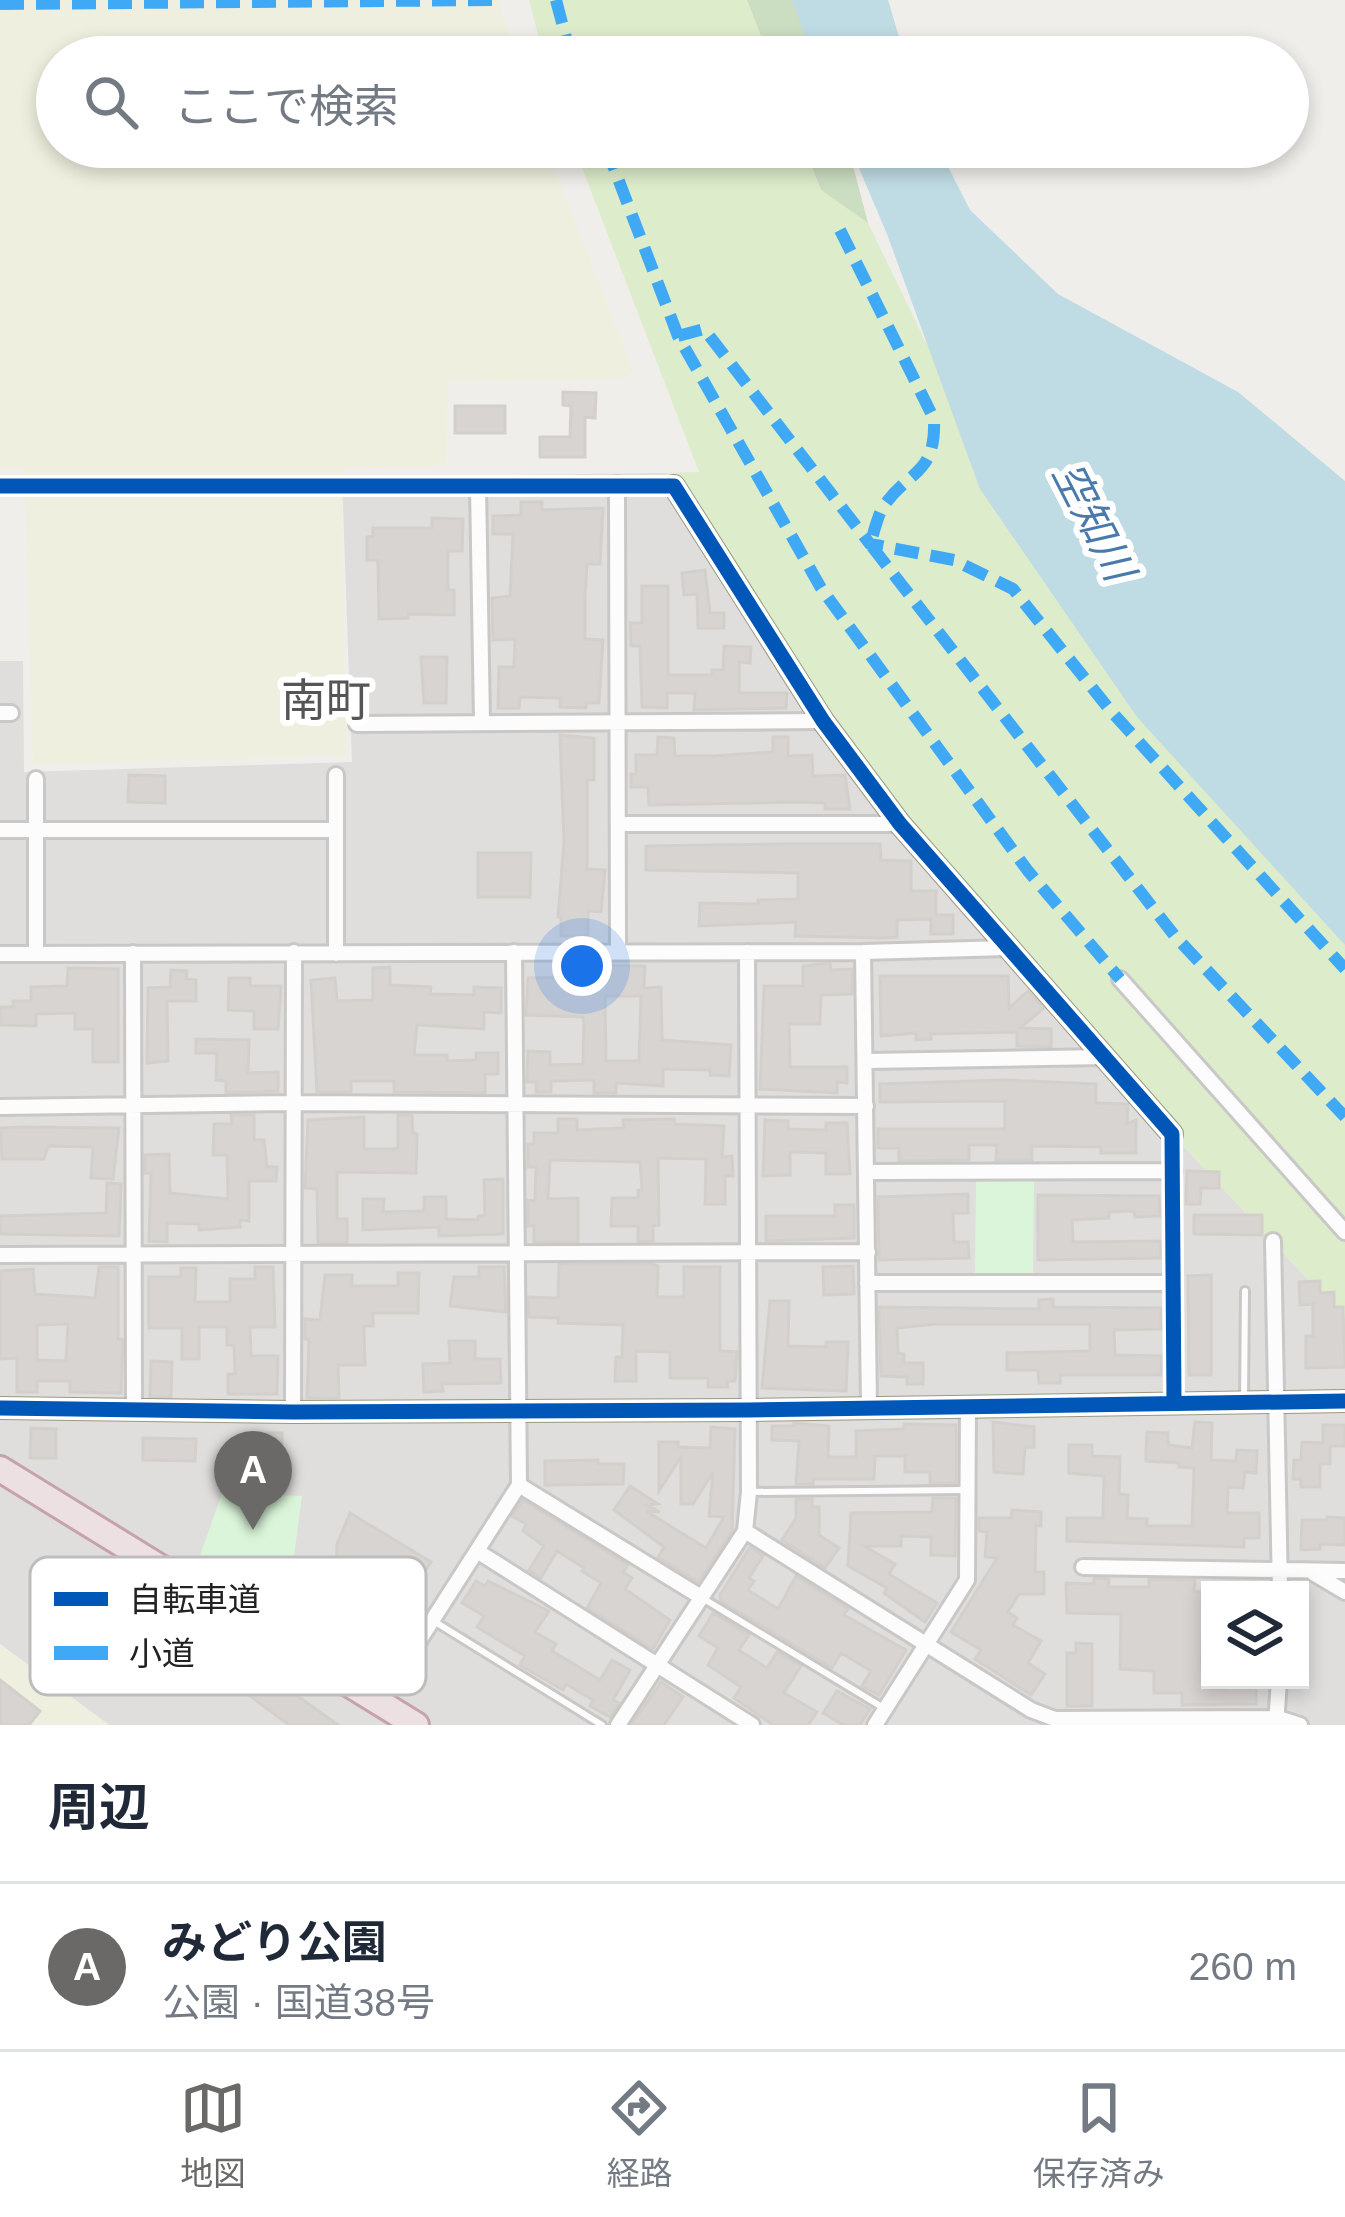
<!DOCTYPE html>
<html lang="ja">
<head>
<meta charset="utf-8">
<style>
  body { margin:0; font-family:Arial,"Noto Sans JP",sans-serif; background:#f2f2f3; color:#1f2937 }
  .controls { position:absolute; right:36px; bottom:36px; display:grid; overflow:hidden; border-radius:0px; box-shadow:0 6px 18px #0003 }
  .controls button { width:108px; height:108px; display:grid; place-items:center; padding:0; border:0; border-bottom:3px solid #e0e1e3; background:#fff; color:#1f2937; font:60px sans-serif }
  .you { position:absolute; left:582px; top:966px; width:42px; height:42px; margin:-30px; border:9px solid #fff; border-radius:50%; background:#1a73e8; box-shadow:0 0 0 18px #1a73e833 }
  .badge { display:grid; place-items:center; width:78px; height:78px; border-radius:50%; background:#6a6968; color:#fff; font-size:39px; font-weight:700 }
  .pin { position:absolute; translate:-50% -99px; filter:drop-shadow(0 3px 6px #0008) }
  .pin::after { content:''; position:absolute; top:63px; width:42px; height:36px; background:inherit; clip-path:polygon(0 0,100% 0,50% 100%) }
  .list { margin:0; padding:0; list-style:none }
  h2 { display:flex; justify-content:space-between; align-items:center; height:156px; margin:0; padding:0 48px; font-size:51px }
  h2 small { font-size:39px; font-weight:400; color:#747a83 }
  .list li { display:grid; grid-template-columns:78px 1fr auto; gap:36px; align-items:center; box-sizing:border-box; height:168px; padding:0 48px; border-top:3px solid #e0e1e3 }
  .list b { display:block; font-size:45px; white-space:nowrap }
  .list p { margin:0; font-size:39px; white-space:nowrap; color:#747a83 }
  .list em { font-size:39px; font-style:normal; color:#747a83 }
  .icon { flex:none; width:66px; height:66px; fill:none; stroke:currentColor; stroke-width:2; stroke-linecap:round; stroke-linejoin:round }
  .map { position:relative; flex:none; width:1345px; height:1725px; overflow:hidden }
  .search { position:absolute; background:#fff; box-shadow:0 6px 18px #0003; left:36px; right:36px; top:36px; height:132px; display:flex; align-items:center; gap:30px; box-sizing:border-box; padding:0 42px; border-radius:66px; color:#747a83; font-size:45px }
  .sheet { height:324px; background:#fff }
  nav { display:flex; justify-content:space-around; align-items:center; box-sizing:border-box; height:168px; border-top:3px solid #e0e1e3; background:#fff; font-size:33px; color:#747a83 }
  nav a { display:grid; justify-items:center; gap:6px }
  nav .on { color:#6a6968 }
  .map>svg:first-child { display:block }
  .residential { fill:#dfdedc; fill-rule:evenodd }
  .farmland { fill:#efefdf }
  .grass { fill:#ddeccb }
  .forest { fill:#cbdec1 }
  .park { fill:#daf5da }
  .water { fill:#bfdbe3 }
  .building { fill:#d7d4d2; stroke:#d3d0cc; stroke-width:3; fill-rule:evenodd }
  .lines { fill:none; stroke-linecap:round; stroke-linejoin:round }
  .lane-casing { stroke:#c9c8c7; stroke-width:12 }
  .street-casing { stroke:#c9c8c7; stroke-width:20 }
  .secondary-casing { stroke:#999a82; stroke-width:24 }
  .highway-casing { stroke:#c5a2ac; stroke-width:30 }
  .lane { stroke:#fdfcfc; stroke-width:6 }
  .street { stroke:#fdfcfc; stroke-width:14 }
  .secondary { stroke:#f4f4ed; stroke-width:18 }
  .highway { stroke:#ece0e2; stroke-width:24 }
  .quiet { stroke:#3fa9f5; stroke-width:12; stroke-dasharray:24 12; stroke-linecap:butt }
  .cycleway-casing { stroke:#fff; stroke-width:22 }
  .cycleway { stroke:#0057b8; stroke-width:15 }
  .labels { text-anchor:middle; stroke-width:12; stroke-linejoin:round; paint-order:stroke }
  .water-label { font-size:42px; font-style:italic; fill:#4a7aab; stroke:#fff }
  .quarter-label { font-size:45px; fill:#555; stroke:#fff }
  .key { fill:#fff; stroke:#bdbdbd; stroke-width:3 }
  .key-label { font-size:33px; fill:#222 }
</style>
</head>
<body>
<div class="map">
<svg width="1345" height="1725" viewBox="0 0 1345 1725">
  <rect width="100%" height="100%" fill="#f0eeeb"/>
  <path class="residential" d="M666,473l157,248 349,413 173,185v406h-1236l-109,-81v-983h23l1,111 328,-10 -10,-285zM1210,1590h90v90h-90z"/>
  <path class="farmland" d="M0,0h499l16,57h-458v90h489l87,223 -5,7 -19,3 -161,2 -2,84 -104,3 4,286 -313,10 -9,-295 -24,-1z
    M0,1644l109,81h-109z"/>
  <path class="grass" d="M529,0h218l22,57h-225z
    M574,147h230l17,43 47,33 98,202 379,506v388l-173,-185 -349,-413 -157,-248 33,-1z"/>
  <path class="forest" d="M747,0h61l16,57h-55z
    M804,147h44l20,76 -47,-33z"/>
  <path class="park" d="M976,1178l58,1 -1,96h-58z
    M222,1493l80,3 -15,113 -90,-45z"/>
  <path class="water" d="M792,0h96l17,57h-93z
    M850,147h88l32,63 88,84 180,98 107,89v464l-208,-228 -157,-228 -93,-255z"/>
  <path class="building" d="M563,392l33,1 -1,25 -10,-1v40h-45v-20h30l1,-31 -8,-1z
    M455,406h50v27h-50z
    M521,502h21v8l61,-2 -3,56h-13l-2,33v42l18,1 -4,63h-13v5l-26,-1v-9l-40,-1 -1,11h-21l1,-41h15l1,-28 -22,1 -1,-42 18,-2 3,-62h-20v-18l28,-1z
    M432,518l31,1 -1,32h-14v39h6v25l-46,-1v4l-29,1 -1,-59h-11v-23l6,-1v-8h59z
    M705,570l5,43h14v15h-26l-1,-34 -13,1 -2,-22z
    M642,586h26v89h44v-5h11l1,-24 27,1 -1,16 -11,-1v31h48l-1,15 -92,2 1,-17h-28v15l-25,-1 -2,-61h-9l-1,-23h12z
    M421,657h26l-1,46h-22z
    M560,735l34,3v42h-7v89l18,1 -4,42 -13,-1v25h-27v-19h-3l6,-74z
    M658,737l16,1 1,18h38l60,-4v-15h15v19l24,-1 1,21 32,-1 5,34h-25v-6l-25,-1 -151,3 -1,-18h-17v-13h5v-19h21z
    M129,775l36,1v27l-37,-1z
    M784,844h96l1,16 30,1v30h25v24h17v19h-22v-15l-34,1v17l-14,1 -88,-2 1,-14 -97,4 1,-23 58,1v-4l40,-1v-26l-152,-3v-24z
    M478,853h53l-1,44h-52z
    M830,963l1,7 21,-1v25l-31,1 -1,29h-31l1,43h57v16l-10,-1v11l-77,-4 4,-103h39v-20z
    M579,965l66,1 -1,22 17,-1 1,53 69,5 -2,31 -19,-1v-5l-47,-1v17l-47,-3v10h-22v-13l-43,1v11h-15v-10h-9l1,-31 22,1v13l33,-1 1,-41 -1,-6 -57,-2 2,-37 51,-1zM605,996h36l-2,65h-33z
    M390,967v18l41,2 -1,7 44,1v-8l27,1v25l-17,-1v17l-67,-4 -3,30h33v6l29,-1v-7h22v21h-13v19l-91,-1v-11h-43v11h-34l-6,-112 24,-2 2,23 36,-1v-32z
    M68,968l50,1v93h-25v-33h-18v-16l-39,1v12l-36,-1v-18h13v-6h18v-14l36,-1z
    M171,970l16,1 -1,8 10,1v21h-29l1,60 -21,2 1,-75 22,-1z
    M880,976h128l1,32 19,-17 16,17 -24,20 31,1v18l-34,-1v-14l-86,2v5l-15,1v-7l-35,3z
    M229,978h21v8h31l-3,43h-24v-18l-26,-1z
    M196,1039l53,1 -1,33 30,-1v19l-52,2v-12l-10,-1 1,-27h-21z
    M1004,1080l92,4v19l32,1 -1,20 9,-4v33h-35v-6l-69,-1v14h-36l1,-15h-28v15l-70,1v-13h-21v-19h127v-28l-125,1v-18z
    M231,1115h23v25h10l3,27h10l-1,14h-27v40l-9,-1v7l-41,3v-6l-32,-1v19l-18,-1 2,-68h-6v-18l24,-1 1,39 58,6 -1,-44h-14l1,-31h18z
    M398,1115h14l1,18 4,1 -1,39 -79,-1v47h10v24h-29l-1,-54 -12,-1 3,-68 56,-3v32h29l5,-1z
    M558,1119h19v11l47,-2 -1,-8 51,-1 1,5 49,2 -2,31 10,-1 1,20h-8v28h-20l1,-45 -48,-1 1,67 -6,1v15l-15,1v-16h-27l1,-28h26v-8h4l-2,-28 -90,-2 -2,39 30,-1v44h-44v-16h-6v-26l7,1 1,-34h-8v-23h6v-11h24z
    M765,1120l23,1v8l38,1v-7h21l3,51h-24v-21l-36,-1v23l-27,1z
    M23,1127l96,1 -6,51 -22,-1 2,-31 -45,-1 -4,13h-42l-2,-31z
    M1187,1171l32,1v16h-18l-1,16h-14z
    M503,1179v55l-64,2v-9l-76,3v-31h21l-1,13 41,-1v-14h22v22l32,1v-4l7,-1 -1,-35z
    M107,1183l14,1 -2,52 -119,-2v-18l106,-3z
    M968,1194v19h-15l1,29h14l1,16 -90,2 -1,-63z
    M1038,1195l121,1 1,20 -25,1 -1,-6 -25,1v6l-37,2 1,22 87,-1 1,17 -123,2z
    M835,1205h19v33l-88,3v-25h69z
    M1194,1215h68v20l-68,-1z
    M559,1264h94l5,2 -1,31h27v-30h36v84l17,1 -2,29h-8l1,6h-20v-9h-38v-26l-34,-1v30h-21l1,-24h6l1,-32 -65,-2v-5l-29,-1 -1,-20 30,1z
    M853,1266l1,28 -30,1 -1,-28z
    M99,1267h19v72l5,1 -2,53 -51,-1v-11h-33v11h-20v-34l-17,1v-88l33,-2 2,25 60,4zM68,1324l-2,37 -29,-1v-35z
    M255,1267h18l2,60h-25l1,29h27l-1,38h-49v-20h7l-1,-29h-7v-18h-28v32h-17v-31h-33v-51h32v-9h15l-1,34h35v-23h25z
    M479,1267h25l2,45 -56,-6 4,-29h25z
    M398,1273h21l-1,40h-45v13h-9l1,39h-27l1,33h-32l2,-59h-4v-20l15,1 5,-45h27v11h46z
    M1211,1275v100h-22l-1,-99z
    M1320,1281v12l14,-1v15h9l2,60 -39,1v-32h7v-32l-13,1 -1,-23z
    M1053,1299v8l108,1v21l-47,1 1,25 47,1 -1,19h-101v8h-21l-1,-13h-31v-17l83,-2v-27h-153l-40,4 1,25 6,1v9h19v21h-16v-7l-26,-1 -2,-69 160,2v-9z
    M770,1301h19l-1,45 38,1v-5h22l-2,49 -84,-3z
    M449,1341h26v18h25l1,24 -59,1 1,7 -19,1 -1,-28 27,-1z
    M151,1361l21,1 -1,35h-21z
    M993,1422l41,5v20h-9l-2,27 -29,-2z
    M1195,1422l17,1 -1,37 25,1 1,-11 20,1 -1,22 -11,-1 -2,16 -15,-1 -1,26h32v25h-15v9l-177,-6v-23h36l1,-42 -35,-3v-28h23v11l28,1 -1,37 9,1 -1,23 20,1v7h45l2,-58 -15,-1v-4l-33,-2v-8l1,-21 21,1v12l24,3z
    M794,1423l35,3 -1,31h28v-26l48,-2v-5l52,1v58h-26v-11h-25v-16h-30l-1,23h-61v5h-17l3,-43 -27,-1v-14h22z
    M1323,1425h22v21h-15v18h-10v23h-19v-8h-8l1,-19h7l1,-18 21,1z
    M711,1427l24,2 -3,102 -34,51 -40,-25 6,-10 -50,-37 16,-24 28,18 -11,1 13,7 -14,-1 60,37 18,-31 -15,-1 4,-44 -20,32h-12v-47l-22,34v-49h19v5l32,1z
    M31,1428l25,1v29h-26z
    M253,1433h29v54l-31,1z
    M143,1438l53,1 -1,22 -52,-1z
    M598,1460v4h26l-1,20 -78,1v-24z
    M933,1498h23l-1,58 -24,-1v-18l-30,-1v10h-37l31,18 -6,10 48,29 -12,19 -41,-29 3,-5 -39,-22 3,-53 81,-1z
    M796,1499h16v8h7v28l20,13 -14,20 -43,-28 14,-22z
    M523,1500l105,65 -5,7 9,6 -7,11 45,31 -17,29 -66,-41 14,-25 -19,-12 2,-3 -27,-17 -16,27 -12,-8 15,-24 -21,-15 3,-7 -14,-8z
    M1012,1510l29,2v14l-5,-1 -1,47h9v22h-25l-11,18 9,6 -4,7 28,16 -13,22 17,11 -14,21 -56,-36 6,-9 -30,-18 46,-74 -12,-1 2,-25 -8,-1v-13h32z
    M350,1513l81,49 -52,81 -24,-21 -16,-29 -9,1 -3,-15 9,-2 1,-33z
    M1327,1517l18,1v27l-25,-1v5l-19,1 1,-30h25z
    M750,1547l13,9 -14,22 5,3 -6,9 30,19 18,-33 52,33 -4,6 62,35 -27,45 -17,-9 9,-15 -30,-18 -9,15 -111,-67 -1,-6z
    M1094,1578l15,1 -1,8h41v-8l46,1 -1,12 16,-1v26h-7l-2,51 9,-1v21l18,1 1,-9h27v24l-74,1v-12h-28v-22l-34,-2 1,-55 -54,-1 -1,-30 28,1z
    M476,1581l9,5 3,-5 61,30 -14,21 21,12 -4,7 25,15 23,14 12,-20 18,10 -17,30 6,3 -9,14 -20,-11 3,-6 -27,-16 -3,6 -43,-25 5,-9 -48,-29 7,-11 -22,-13z
    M713,1613l36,22 -10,15 28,18 10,-16 24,14 -17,27 33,19 -9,13h-35l-39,-27 7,-11 -33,-22 10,-17 -19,-12z
    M1076,1643l16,1v62h-25v-53h9z
    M252,1667l27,20 2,-3 57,41h-49l-52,-39z
    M0,1680l40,31 -11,14h-29z
    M661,1682l22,15 -19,28h-33z
    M837,1691l33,18 -10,16h-17l-20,-12z"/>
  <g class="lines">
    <g class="lane-casing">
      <path id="lane" d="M1244,1402l1,-111
        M749,1492l215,-2
        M704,1599l178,108
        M432,1620l170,105"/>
    </g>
    <g class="street-casing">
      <path id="street" d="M617,484l1,468
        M478,485l4,236
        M0,486h674
        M0,713h11
        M357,724l466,-3
        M36,779v175
        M618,824h282
        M0,830h335
        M863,952l6,454
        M133,953l1,455
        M0,954l863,-2 145,-4
        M336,954v-179
        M1120,979l225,253
        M867,1061l238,-4
        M0,1107l293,-4 573,3
        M1172,1134l2,268
        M868,1172l306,-1
        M1273,1241l7,349
        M0,1255l868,-3
        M867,1283h307
        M293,1412l1,-460
        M519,1485l182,112
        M745,1531l286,179 24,9 223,-1 22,7
        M477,1551l275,174
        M1083,1567l262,4
        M1313,1573l32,19
        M380,1702l139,-217 -5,-533
        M618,1725l127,-194 4,-39 -2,-540
        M875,1725l92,-145 1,-175
        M1276,1725l3,-45"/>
    </g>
    <g class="secondary-casing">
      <path id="secondary" d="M674,486l149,235 77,103 272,310
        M0,1408l293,4 455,-2 597,-9"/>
    </g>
    <g class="highway-casing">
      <path id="highway" d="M0,1469l416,256"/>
    </g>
    <use href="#lane" class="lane"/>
    <use href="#street" class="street"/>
    <use href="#secondary" class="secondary"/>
    <use href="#highway" class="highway"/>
    <path class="quiet" d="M556,0l15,57
      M0,4l501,-4
      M606,147l72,189 143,252 207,283 92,108
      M840,230l94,189c2,57 -25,50 -51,88 -6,10 -9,26 -13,37l304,391 171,182
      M678,336l26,-7 166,215 84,16 59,29 97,121 235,259"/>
    <g class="cycleway-casing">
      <path id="cycleway" d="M0,486h674l149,235 77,103 272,310 2,268
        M0,1408l293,4 455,-2 597,-9"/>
    </g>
    <use href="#cycleway" class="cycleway"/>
  </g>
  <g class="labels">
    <g class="water-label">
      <text transform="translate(1094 521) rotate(63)" y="15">空知川</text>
    </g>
    <g class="quarter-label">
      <text x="326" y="716">南町</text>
    </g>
  </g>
  <rect x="30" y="1557" width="396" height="138" rx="18" class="key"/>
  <rect x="54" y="1592" width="54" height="14" fill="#0057b8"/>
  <rect x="54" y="1646" width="54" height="14" fill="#3fa9f5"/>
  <g class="key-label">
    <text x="129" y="1611">自転車道</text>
    <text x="129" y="1665">小道</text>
  </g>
</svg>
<div class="controls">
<button><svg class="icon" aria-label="layers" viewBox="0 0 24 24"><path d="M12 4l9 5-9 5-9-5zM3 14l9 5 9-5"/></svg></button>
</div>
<div class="you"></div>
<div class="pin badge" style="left:253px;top:1530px">A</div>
<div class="search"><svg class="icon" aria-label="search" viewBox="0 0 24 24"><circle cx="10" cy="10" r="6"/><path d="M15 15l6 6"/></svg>ここで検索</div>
</div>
<section class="sheet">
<h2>周辺<small></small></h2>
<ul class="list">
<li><span class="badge">A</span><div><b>みどり公園</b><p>公園 · 国道38号</p></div><em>260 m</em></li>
</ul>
</section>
<nav>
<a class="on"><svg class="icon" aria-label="map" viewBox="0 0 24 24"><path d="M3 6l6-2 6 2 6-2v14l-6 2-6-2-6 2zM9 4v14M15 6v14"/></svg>地図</a>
<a><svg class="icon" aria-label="directions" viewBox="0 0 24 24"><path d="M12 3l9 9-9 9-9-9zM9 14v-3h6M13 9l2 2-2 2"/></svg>経路</a>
<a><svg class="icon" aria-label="saved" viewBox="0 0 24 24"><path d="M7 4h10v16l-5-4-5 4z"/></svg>保存済み</a>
</nav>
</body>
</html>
